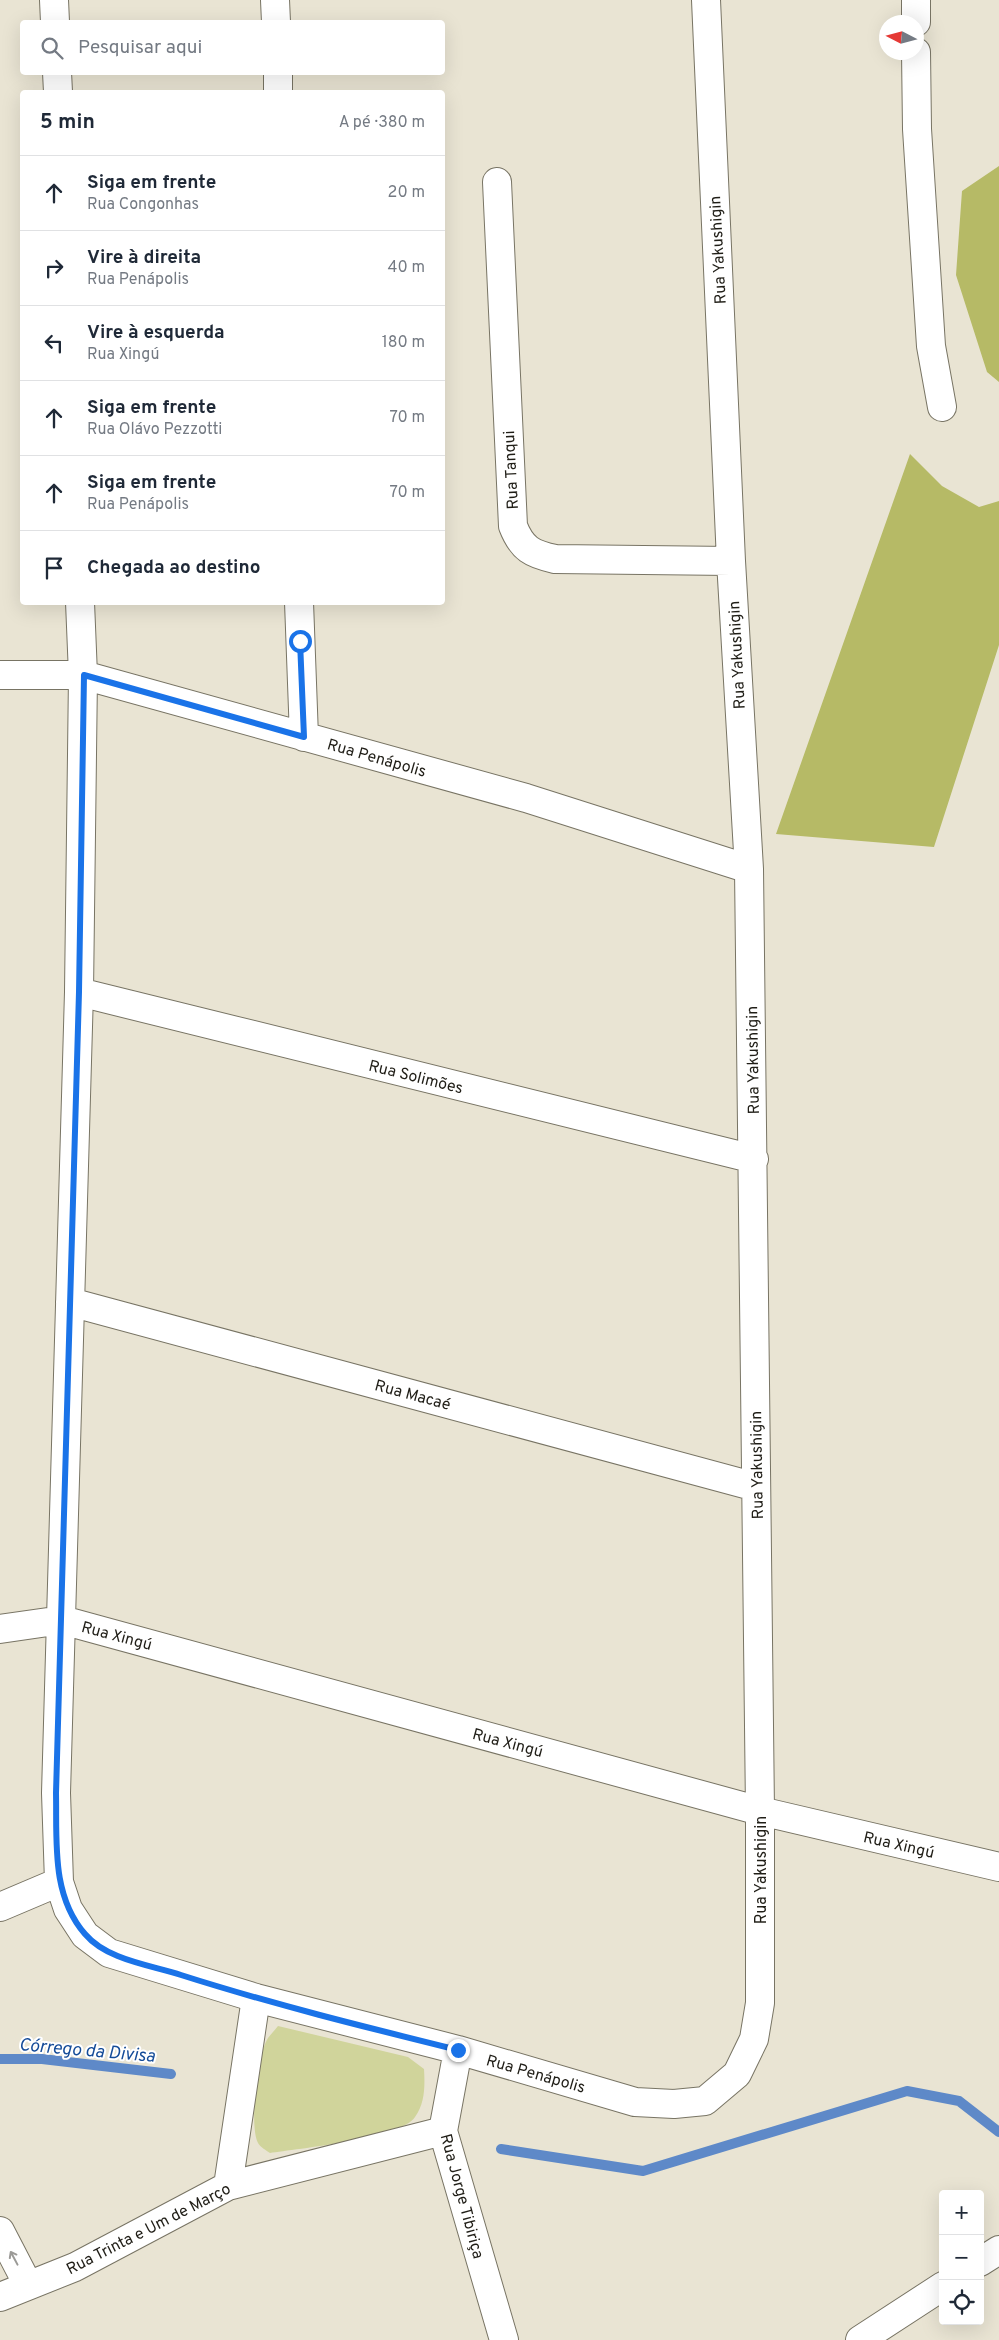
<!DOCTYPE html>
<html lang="pt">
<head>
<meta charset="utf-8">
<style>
  body { margin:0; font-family:Overpass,sans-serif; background:#f2f2f3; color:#1f2937 }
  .controls { position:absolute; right:15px; bottom:15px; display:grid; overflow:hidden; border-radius:5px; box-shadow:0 5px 20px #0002 }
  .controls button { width:45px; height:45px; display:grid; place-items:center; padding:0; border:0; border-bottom:1px solid #e0e1e3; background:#fff; color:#1f2937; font:25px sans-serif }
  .compass { position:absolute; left:879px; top:15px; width:45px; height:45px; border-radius:50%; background:#fff; box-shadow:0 5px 20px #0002; rotate:276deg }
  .stop { position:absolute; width:15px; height:15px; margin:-11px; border:4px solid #1a73e8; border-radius:50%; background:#fff }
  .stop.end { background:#1a73e8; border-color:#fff; box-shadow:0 1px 5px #0008 }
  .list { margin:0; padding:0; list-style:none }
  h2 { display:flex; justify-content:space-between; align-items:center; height:65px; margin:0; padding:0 20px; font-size:21px }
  h2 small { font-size:16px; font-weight:400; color:#747a83 }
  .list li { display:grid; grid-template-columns:32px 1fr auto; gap:15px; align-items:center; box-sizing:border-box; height:75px; padding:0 20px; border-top:1px solid #e0e1e3 }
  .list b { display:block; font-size:19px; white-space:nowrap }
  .list p { margin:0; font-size:16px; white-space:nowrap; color:#747a83 }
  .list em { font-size:16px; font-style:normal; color:#747a83 }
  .icon { flex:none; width:28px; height:28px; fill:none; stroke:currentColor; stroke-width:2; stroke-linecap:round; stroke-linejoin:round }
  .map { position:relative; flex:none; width:999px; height:2340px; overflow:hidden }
  .search { position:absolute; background:#fff; box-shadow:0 5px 20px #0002; left:20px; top:20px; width:425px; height:55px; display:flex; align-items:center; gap:12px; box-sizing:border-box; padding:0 18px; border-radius:5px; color:#747a83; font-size:19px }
  .panel { position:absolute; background:#fff; box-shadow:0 5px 20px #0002; left:20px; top:90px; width:425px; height:515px; border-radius:5px }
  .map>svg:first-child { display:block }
  .green { fill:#d0d49b }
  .forest { fill:#b6ba66 }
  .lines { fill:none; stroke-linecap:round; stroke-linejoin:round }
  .stream { stroke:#5e89c8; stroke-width:10 }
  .street-casing { stroke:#787464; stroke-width:30 }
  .street { stroke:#fff; stroke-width:28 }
  .oneway { stroke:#9b9a97 }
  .route { stroke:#1a73e8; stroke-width:6 }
  .labels { text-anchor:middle; stroke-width:4; stroke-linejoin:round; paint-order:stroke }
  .street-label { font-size:16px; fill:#201e17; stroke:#fff }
  .water-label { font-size:18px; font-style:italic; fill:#144b98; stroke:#fff }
</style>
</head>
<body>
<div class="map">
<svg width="999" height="2340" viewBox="0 0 999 2340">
  <rect width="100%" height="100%" fill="#e9e4d3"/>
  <path class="green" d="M278,2026l130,31 16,12c1,17 1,34 -9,48 -13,21 -119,32 -145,36 -4,-3 -9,-5 -12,-10 -9,-17 -1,-89 10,-105 3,-4 7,-8 10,-12z"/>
  <path class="forest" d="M999,166v216l-12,-10 -31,-97 6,-84z
    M910,454l32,32 37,21 20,-6v144l-65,202 -158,-13z"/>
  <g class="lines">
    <path class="stream" d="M0,2059h42l129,15
      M501,2149l142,22 264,-80 52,10 40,31"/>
    <g class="street-casing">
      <path id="street" d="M54,0l1,22
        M275,0l1,22
        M916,0v22
        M916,52l1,77 14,217 11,61
        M57,72l1,20
        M278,72v20
        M497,182l16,344c9,23 19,28 42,33l176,2
        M80,602l3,73 -4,317 -23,801 3,89 9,27 17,26 24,18 147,45 202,52 177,52 39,2 31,-3 32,-27 17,-35 6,-36v-192l-11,-942 -18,-308 -25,-561
        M299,602l5,135
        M0,675h83l443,123 223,71
        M79,992l675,167
        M70,1302l686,185
        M0,1629l62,-9 698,191 239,56
        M0,1907l59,-25
        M458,2050l-15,81 61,209
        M228,2186l28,-188
        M0,2231l28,54
        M980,2262l19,-12
        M0,2297l75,-30 153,-81 215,-55
        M860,2340l83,-54"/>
    </g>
    <use href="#street" class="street"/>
  </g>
  <defs><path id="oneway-shaft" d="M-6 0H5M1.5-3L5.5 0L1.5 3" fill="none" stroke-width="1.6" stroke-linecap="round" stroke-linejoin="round" transform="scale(1.25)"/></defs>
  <use class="oneway" href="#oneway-shaft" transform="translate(14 2258) rotate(-118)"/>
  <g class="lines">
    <path class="route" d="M300,641l4,96 -220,-62 -5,317 -23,801c1,48 -5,102 29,141 22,26 65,31 96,41 91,29 184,52 277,75"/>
  </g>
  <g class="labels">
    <g class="street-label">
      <text transform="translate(717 250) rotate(-93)" y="6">Rua Yakushigin</text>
      <text transform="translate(510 470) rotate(-93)" y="6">Rua Tanqui</text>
      <text transform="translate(736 655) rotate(-93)" y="6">Rua Yakushigin</text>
      <text transform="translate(377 757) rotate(16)" y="6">Rua Penápolis</text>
      <text transform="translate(752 1060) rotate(-91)" y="6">Rua Yakushigin</text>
      <text transform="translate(416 1076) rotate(14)" y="6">Rua Solimões</text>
      <text transform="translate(413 1394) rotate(15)" y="6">Rua Macaé</text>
      <text transform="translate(756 1465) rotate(-91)" y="6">Rua Yakushigin</text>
      <text transform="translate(117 1635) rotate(15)" y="6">Rua Xingú</text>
      <text transform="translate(508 1742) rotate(15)" y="6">Rua Xingú</text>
      <text transform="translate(899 1844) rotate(13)" y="6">Rua Xingú</text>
      <text transform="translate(760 1870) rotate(-90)" y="6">Rua Yakushigin</text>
      <text transform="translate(536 2073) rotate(16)" y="6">Rua Penápolis</text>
      <text transform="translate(463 2196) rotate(75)" y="6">Rua Jorge Tibiriça</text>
      <text transform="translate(148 2228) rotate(-27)" y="6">Rua Trinta e Um de Março</text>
    </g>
    <g class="water-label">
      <text transform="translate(87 2050) rotate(5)" y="6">Córrego da Divisa</text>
    </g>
  </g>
</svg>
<div class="controls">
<button>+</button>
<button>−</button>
<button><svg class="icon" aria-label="locate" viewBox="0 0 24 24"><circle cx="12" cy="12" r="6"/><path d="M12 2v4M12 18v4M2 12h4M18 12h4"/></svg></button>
</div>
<svg class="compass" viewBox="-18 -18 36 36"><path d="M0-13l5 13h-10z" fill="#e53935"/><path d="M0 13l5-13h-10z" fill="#747a83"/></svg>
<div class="stop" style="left:300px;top:641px"></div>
<div class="stop end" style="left:458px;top:2050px"></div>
<div class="search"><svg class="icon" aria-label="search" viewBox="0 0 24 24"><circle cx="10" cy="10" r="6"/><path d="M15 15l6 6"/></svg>Pesquisar aqui</div>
<section class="panel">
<h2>5 min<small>A pé · 380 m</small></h2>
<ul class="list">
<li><svg class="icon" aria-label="ahead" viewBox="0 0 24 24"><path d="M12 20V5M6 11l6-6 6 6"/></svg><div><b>Siga em frente</b><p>Rua Congonhas</p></div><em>20 m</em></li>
<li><svg class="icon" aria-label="right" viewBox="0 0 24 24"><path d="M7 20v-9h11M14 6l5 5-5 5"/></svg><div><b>Vire à direita</b><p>Rua Penápolis</p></div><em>40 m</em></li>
<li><svg class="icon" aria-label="left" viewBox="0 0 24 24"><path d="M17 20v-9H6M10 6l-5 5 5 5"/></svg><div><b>Vire à esquerda</b><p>Rua Xingú</p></div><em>180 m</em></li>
<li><svg class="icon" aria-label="ahead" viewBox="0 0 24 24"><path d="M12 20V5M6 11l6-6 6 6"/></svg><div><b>Siga em frente</b><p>Rua Olávo Pezzotti</p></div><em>70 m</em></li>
<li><svg class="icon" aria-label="ahead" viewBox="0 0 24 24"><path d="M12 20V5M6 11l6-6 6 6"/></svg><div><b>Siga em frente</b><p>Rua Penápolis</p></div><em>70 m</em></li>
<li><svg class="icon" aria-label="arrive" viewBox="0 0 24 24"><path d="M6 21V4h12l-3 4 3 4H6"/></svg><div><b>Chegada ao destino</b></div></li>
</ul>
</section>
</div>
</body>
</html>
